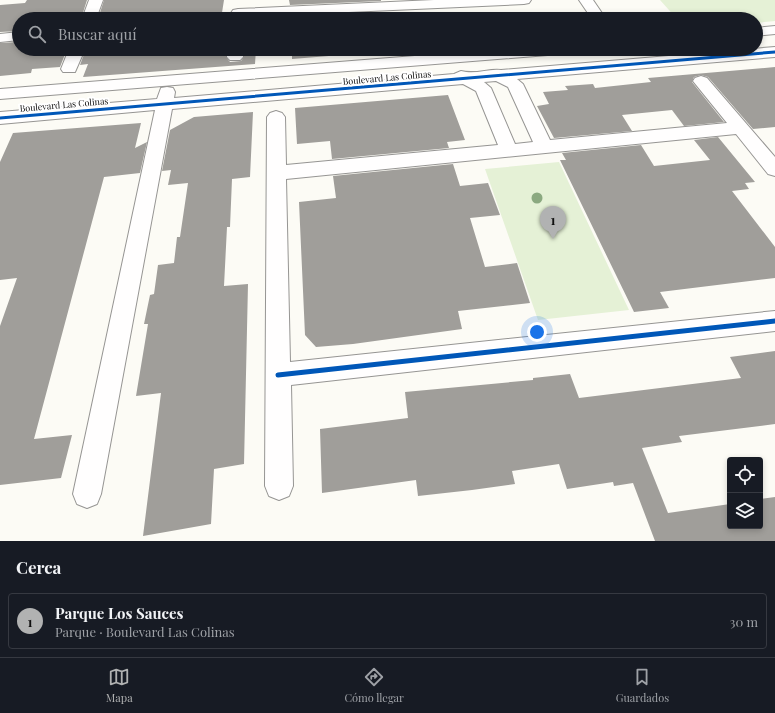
<!DOCTYPE html>
<html lang="es">
<head>
<meta charset="utf-8">
<style>
  body { margin:0; font-family:"Playfair Display",serif; background:#20242c; color:#f1f3f6 }
  .controls { position:absolute; right:12px; bottom:12px; display:grid; overflow:hidden; border-radius:4px; box-shadow:0 2px 6px #0003 }
  .controls button { width:36px; height:36px; display:grid; place-items:center; padding:0; border:0; border-bottom:1px solid #363941; background:#171b24; color:#f1f3f6; font:20px sans-serif }
  .you { position:absolute; left:537px; top:332px; width:14px; height:14px; margin:-10px; border:3px solid #fff; border-radius:50%; background:#1a73e8; box-shadow:0 0 0 6px #1a73e833 }
  .badge { display:grid; place-items:center; width:26px; height:26px; border-radius:50%; background:#b1b2b2; color:#111; font-size:13px; font-weight:700 }
  .pin { position:absolute; translate:-50% -33px; filter:drop-shadow(0 1px 2px #0008) }
  .pin::after { content:''; position:absolute; top:21px; width:14px; height:12px; background:inherit; clip-path:polygon(0 0,100% 0,50% 100%) }
  .list { margin:0; padding:0; list-style:none }
  h2 { display:flex; justify-content:space-between; align-items:center; height:52px; margin:0; padding:0 16px; font-size:17px }
  h2 small { font-size:13px; font-weight:400; color:#9ea1a6 }
  .list li { display:grid; grid-template-columns:26px 1fr auto; gap:12px; align-items:center; box-sizing:border-box; height:56px; margin:0 8px 8px; padding:0 8px; border:1px solid #363941; border-radius:4px }
  .list b { display:block; font-size:15px; white-space:nowrap }
  .list p { margin:0; font-size:13px; white-space:nowrap; color:#9ea1a6 }
  .list em { font-size:13px; font-style:normal; color:#9ea1a6 }
  .icon { flex:none; width:22px; height:22px; fill:none; stroke:currentColor; stroke-width:2; stroke-linecap:round; stroke-linejoin:round }
  .map { position:relative; flex:none; width:775px; height:541px; overflow:hidden }
  .search { position:absolute; background:#171b24; box-shadow:0 2px 6px #0003; left:12px; right:12px; top:12px; height:44px; display:flex; align-items:center; gap:10px; box-sizing:border-box; padding:0 14px; border-radius:22px; color:#9ea1a6; font-size:15px }
  .sheet { height:116px; background:#171b24 }
  nav { display:flex; justify-content:space-around; align-items:center; box-sizing:border-box; height:56px; border-top:1px solid #363941; background:#171b24; font-size:11px; color:#9ea1a6 }
  nav a { display:grid; justify-items:center; gap:2px }
  nav .on { color:#b1b2b2 }
  .map>svg:first-child { display:block }
  .green { fill:#e5f1d6 }
  .building { fill:#a09e9a }
  .lines { fill:none; stroke-linecap:round; stroke-linejoin:round }
  .street-casing { stroke:#969593; stroke-width:2 }
  .street { fill:#fffefe; fill-rule:evenodd }
  .cycleway-far1-casing { stroke:#fff; stroke-width:5 }
  .cycleway-casing { stroke:#fff; stroke-width:8 }
  .cycleway-far1 { stroke:#0057b8; stroke-width:3 }
  .cycleway { stroke:#0057b8; stroke-width:5 }
  .tree { fill:#8ba980 }
  .labels { text-anchor:middle; stroke-width:4; stroke-linejoin:round; paint-order:stroke }
  .far-street-label { font-size:9px; fill:#0f0f0f; stroke:#fff }
</style>
</head>
<body>
<div class="map">
<svg width="775" height="541" viewBox="0 0 775 541">
  <rect width="100%" height="100%" fill="#fcfbf5"/>
  <path class="green" d="M660,0h115v21l-19,2v-4h-79z
    M559,162l70,148 -91,10 -53,-151z"/>
  <path class="building" d="M27,0h60l-6,19h-62v12l-19,1v-27l25,-2z
    M104,0h120l-3,19h-123z
    M289,0h92v1l-91,4z
    M384,12l1,7h-95v-3z
    M19,42v7h48l-7,18 -28,2 -1,4 -31,3v-33z
    M86,49h140v8l4,5 11,-1 3,-4v-8h12l-1,15 -172,13 5,-13 -8,1z
    M292,49h48l1,6 -49,4z
    M775,67v60l-22,2 -45,-52 -7,-2 -7,2 -2,5 32,40 -40,4 -12,-16 -50,5 10,16 -78,7 -17,-32 12,-2 -6,-12 25,-2 -3,-4 28,-2 2,4 56,-6 -3,-4z
    M448,95l17,45 -18,2 2,6 -117,11 -2,-18 -33,3 -2,-36z
    M253,112l-3,65 -18,2 -2,48h-3l-3,59 24,-2 -4,180 -30,5 -3,55 -68,12 18,-143 -25,3 12,-72h-4l6,-29 4,-1 4,-29 16,-2 3,-26h3l8,-54 -20,2 3,-15 -9,1 8,-41 24,-13z
    M141,123l-6,25 12,-6 -7,31 -36,4 -70,262 38,-4 -11,43 -61,7v-159l17,-48 -17,2v-118l13,-29z
    M718,137l37,45 -10,1 4,6 -17,2 43,56v31l-115,14 9,16 -35,4 -74,-152h6l-4,-7 79,-8 13,21 56,-6 -16,-20z
    M453,164l7,22 28,-3 12,32 -30,3 15,49 32,-4 13,40 -72,8 4,18 -109,15 -37,3 -11,-12 -6,-133 37,-4 -3,-22z
    M775,351v73l-96,12 3,6 -40,6 26,65 62,-9v22h30v-27l15,-2v44h-120l-22,-58 -19,3 -1,-4 -46,7 -8,-25 -47,7 3,13 -43,6 -54,6 -2,-16 -94,13 -2,-64 88,-11 -3,-26 128,-12v-2l37,-4 9,24 162,-20 -11,-21z"/>
  <g class="lines">
    <g class="street-casing">
      <path id="street" d="M89,0h14l-7,19h-14z
        M434,0h97l-2,3 -5,1 -286,13 -5,-1 -2,-3 2,-3 5,-1z
        M579,0h14l13,19h-14z
        M775,26v8l-19,2v-8z
        M19,32v8l-19,2v-8z
        M775,47v10l-258,22 6,5 27,56 177,-17 -34,-42 2,-3 6,-2 6,2 68,79v19l-7,-2 -32,-40 -450,45 4,183 485,-51v20l-484,54 2,101 -4,10 -10,4 -10,-4 -4,-10 2,-369 3,-4 6,-2 6,2 3,4 1,48 212,-20 -22,-54 -13,-7 -291,25 -71,385 -4,10 -10,4 -10,-4 -4,-10 82,-384 -155,14v-12l157,-13 4,-11 6,-1 6,1 2,4 -1,6 280,-24 7,-3c15,4 28,-3 40,-1zM496,81l12,6 25,55 -18,2 -24,-56 -7,-6z
        M69,49h16l-10,23h-12l-2,-3z
        M227,49h16v8l-3,3h-10l-3,-3z
        M503,49h65l-3,3 -5,2 -560,45v-10z"/>
    </g>
    <use href="#street" class="street"/>
    <g class="cycleway-far1-casing">
      <path id="cycleway-far1" d="M0,118l775,-66"/>
    </g>
    <g class="cycleway-casing">
      <path id="cycleway" d="M278,375l497,-54"/>
    </g>
    <use href="#cycleway-far1" class="cycleway-far1"/>
    <use href="#cycleway" class="cycleway"/>
  </g>
  <circle class="tree" cx="537" cy="198" r="5.5"/>
  <g class="labels">
    <g class="far-street-label">
      <text transform="translate(387 78) rotate(-5)" y="3">Boulevard Las Colinas</text>
      <text transform="translate(64 105) rotate(-5)" y="3">Boulevard Las Colinas</text>
    </g>
  </g>
</svg>
<div class="controls">
<button><svg class="icon" aria-label="locate" viewBox="0 0 24 24"><circle cx="12" cy="12" r="6"/><path d="M12 2v4M12 18v4M2 12h4M18 12h4"/></svg></button>
<button><svg class="icon" aria-label="layers" viewBox="0 0 24 24"><path d="M12 4l9 5-9 5-9-5zM3 14l9 5 9-5"/></svg></button>
</div>
<div class="you"></div>
<div class="pin badge" style="left:553px;top:239px">1</div>
<div class="search"><svg class="icon" aria-label="search" viewBox="0 0 24 24"><circle cx="10" cy="10" r="6"/><path d="M15 15l6 6"/></svg>Buscar aquí</div>
</div>
<section class="sheet">
<h2>Cerca<small></small></h2>
<ul class="list">
<li><span class="badge">1</span><div><b>Parque Los Sauces</b><p>Parque · Boulevard Las Colinas</p></div><em>30 m</em></li>
</ul>
</section>
<nav>
<a class="on"><svg class="icon" aria-label="map" viewBox="0 0 24 24"><path d="M3 6l6-2 6 2 6-2v14l-6 2-6-2-6 2zM9 4v14M15 6v14"/></svg>Mapa</a>
<a><svg class="icon" aria-label="directions" viewBox="0 0 24 24"><path d="M12 3l9 9-9 9-9-9zM9 14v-3h6M13 9l2 2-2 2"/></svg>Cómo llegar</a>
<a><svg class="icon" aria-label="saved" viewBox="0 0 24 24"><path d="M7 4h10v16l-5-4-5 4z"/></svg>Guardados</a>
</nav>
</body>
</html>
